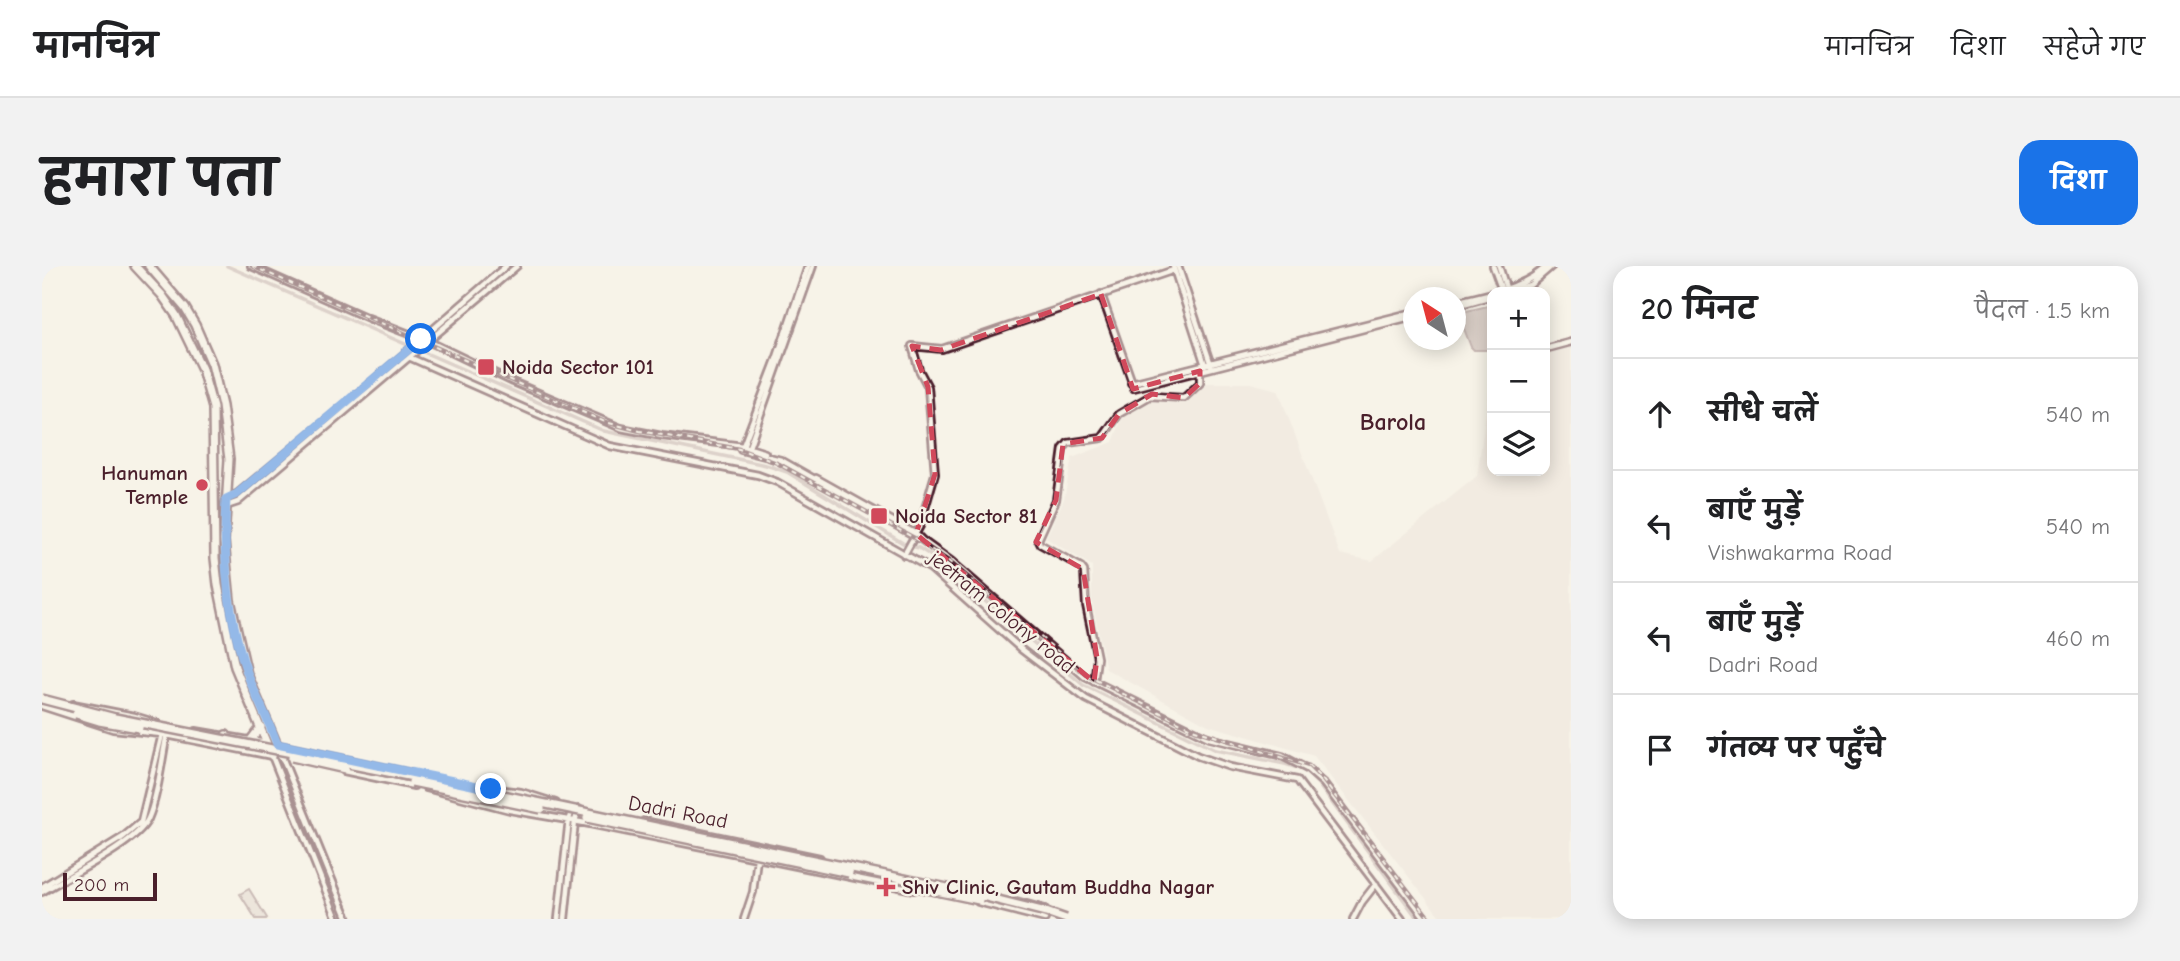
<!DOCTYPE html>
<html lang="hi">
<head>
<meta charset="utf-8">
<style>
  body { margin:0; font-family:"Comic Neue","Playpen Sans Deva",sans-serif; background:#f2f2f2; color:#202124 }
  .controls { position:absolute; right:21px; top:21px; display:grid; overflow:hidden; border-radius:14px; box-shadow:0 4px 18px #0003 }
  .controls button { width:63px; height:63px; display:grid; place-items:center; padding:0; border:0; border-bottom:2px solid #e0e0e0; background:#fff; color:#202124; font:35px sans-serif }
  .compass { position:absolute; left:1361px; top:21px; width:63px; height:63px; border-radius:50%; background:#fff; box-shadow:0 4px 18px #0003; rotate:324deg }
  .scale { position:absolute; left:21px; bottom:18px; width:94px; box-sizing:border-box; padding-left:7px; border:4px solid #4a1f2b; border-top:0; font-size:19px; line-height:24px; white-space:nowrap; color:#4a1f2b; -webkit-text-stroke:5px #f7f3e8; paint-order:stroke }
  .stop { position:absolute; width:21px; height:21px; margin:-16px; border:5px solid #1a73e8; border-radius:50%; background:#fff }
  .stop.end { background:#1a73e8; border-color:#fff; box-shadow:0 2px 7px #0008 }
  .list { margin:0; padding:0; list-style:none }
  h2 { display:flex; justify-content:space-between; align-items:center; height:91px; margin:0; padding:0 28px; font-size:30px }
  h2 small { font-size:23px; font-weight:400; color:#757577 }
  .list li { display:grid; grid-template-columns:46px 1fr auto; gap:21px; align-items:center; box-sizing:border-box; height:112px; padding:0 28px; border-top:2px solid #e0e0e0 }
  .list b { display:block; font-size:26px; white-space:nowrap }
  .list p { margin:0; font-size:23px; white-space:nowrap; color:#757577 }
  .list em { font-size:23px; font-style:normal; color:#757577 }
  .icon { flex:none; width:38px; height:38px; fill:none; stroke:currentColor; stroke-width:2; stroke-linecap:round; stroke-linejoin:round }
  .map { position:relative; flex:none; width:1529px; height:653px; overflow:hidden; border-radius:21px }
  header { display:flex; align-items:center; gap:42px; box-sizing:border-box; height:98px; padding:0 35px; background:#fff; border-bottom:2px solid #e0e0e0 }
  header strong { font-size:33px }
  nav { display:flex; gap:38px; margin-inline-start:auto; font-size:24px }
  .intro { display:flex; align-items:center; justify-content:space-between; box-sizing:border-box; height:168px; padding:0 42px }
  h1 { margin:0; font-size:49px }
  .button { padding:18px 32px; border-radius:21px; background:#1a73e8; color:#fff; font-size:24px; font-weight:700 }
  main { display:flex; gap:42px; padding:0 42px }
  aside { flex:1; background:#fff; border-radius:21px; box-shadow:0 4px 18px #0003 }
  .map>svg:first-child { display:block }
  .built { fill:#eae3da }
  .green { fill:#ded4cc; stroke:#947a7c; stroke-width:2 }
  .water { fill:#bcaaa7; stroke:#8e7275; stroke-width:2 }
  .lines { fill:none; stroke-linecap:round; stroke-linejoin:round }
  .canal { stroke:#bcaaa7; stroke-width:3.5 }
  .minor-casing { stroke:#4a1f2b; stroke-width:10 }
  .major-casing { stroke:#4a1f2b; stroke-width:12 }
  .minor { stroke:#f7f3e8; stroke-width:4.5 }
  .major { stroke:#f7f3e8; stroke-width:7 }
  .rail-casing { stroke:#4a1f2b; stroke-width:4.5 }
  .rail { stroke:#f7f3e8; stroke-width:2; stroke-dasharray:5; stroke-linecap:butt }
  .major-bridge-casing { stroke:#4a1f2b; stroke-width:12; stroke-linecap:butt }
  .major-bridge { stroke:#f7f3e8; stroke-width:7 }
  .route { stroke:#1a73e8; stroke-width:9 }
  .marked { fill:none; stroke:#d1495b; stroke-width:5; stroke-dasharray:14 9; stroke-linejoin:round }
  .poi-dot { fill:#d1495b; stroke:#f7f3e8; stroke-width:2.5 }
  .labels { text-anchor:middle; stroke-width:5; stroke-linejoin:round; paint-order:stroke }
  .poi-label { font-size:21px; font-weight:bold; fill:#4a1f2b; stroke:#f7f3e8; text-anchor:start }
  .street-label { font-size:21px; fill:#4a1f2b; stroke:#f7f3e8 }
  .quarter-label { font-size:24px; font-weight:bold; fill:#4a1f2b; stroke:#f7f3e8 }
</style>
</head>
<body>
<header>
<strong>मानचित्र</strong>
<nav><a>मानचित्र</a><a>दिशा</a><a>सहेजे गए</a></nav>
</header>
<div class="intro"><h1>हमारा पता</h1><a class="button">दिशा</a></div>
<main>
<div class="map">
<svg width="1529" height="653" viewBox="0 0 1529 653">
  <rect width="100%" height="100%" fill="#f7f3e8"/>
  <filter id="ink" filterUnits="userSpaceOnUse"><feTurbulence type="fractalNoise" baseFrequency=".0143" numOctaves="2"/><feDisplacementMap in="SourceGraphic" scale="14" xChannelSelector="R" yChannelSelector="G"/><feConvolveMatrix kernelMatrix="1 2 1 2 8 2 1 2 1" color-interpolation-filters="sRGB"/></filter>
  <g filter="url(#ink)">
    <path class="built" d="M1529,80v573h-129l-128,-163 -106,-31 -102,-56 -14,-68v-35l-46,-28 18,-39 8,-41 41,-16 11,-28 34,-20 27,6 19,-17h46l28,7 62,164 32,7 105,-85 15,-106v101h53v-121z"/>
    <path class="green" d="M207,623l18,29 -1,1h-10l-16,-25z"/>
    <path class="water" d="M1450,39v45h-18l-3,-3 -13,-34z"/>
    <g class="lines">
      <path class="canal" d="M185,0l377,165 162,34 21,7 119,73 13,3 17,11 147,126 132,65 70,14 19,6 14,14 100,135"/>
      <g class="minor-casing">
        <path id="minor" d="M209,0l117,52 54,21
          M1131,0l32,99
          M1136,0l33,99
          M1451,0l9,25
          M1457,0l7,22
          M1466,26l22,-7 22,-19
          M1059,28l33,94 280,-72
          M1414,36c33,-9 65,-12 91,-36
          M1414,40l36,-10
          M388,76l83,40 108,46 41,8 81,10 22,7
          M1503,83l26,-7
          M369,92l199,88 148,29 19,7 154,87 91,81 64,49 112,57 32,11 67,13 105,139
          M1089,117l283,-71
          M697,180l2,4 40,10 141,80 29,21 134,116 124,61 73,18 25,13 16,14 103,136
          M701,180l34,-89 31,-91
          M706,184l65,-184
          M774,212l100,56 6,6
          M185,232l10,-4 112,-92 157,-136
          M184,240l12,-4 279,-236
          M862,289l16,-29 15,-52 -7,-87 -9,-17 -7,-24 30,3 232,-79
          M1052,416l3,-24 -11,-53 -2,-34 -3,-4 -41,-23 -2,-4 18,-40 7,-51 5,-6 34,-5 17,-24 31,-18 34,2 16,-15v-12
          M31,438l61,12 23,7
          M0,440l71,23 49,5 110,22 65,163
          M154,465l71,12
          M236,479l131,28
          M240,491l66,162
          M302,505l70,15
          M384,522l84,22 75,13 329,67
          M445,522l34,4 35,11
          M602,555l176,37
          M0,621l81,-50 18,-15 21,-88
          M0,626c26,-16 94,-48 106,-73 10,-22 14,-61 19,-85
          M974,635l29,8
          M936,636l67,17
          M516,653l11,-100 3,-10
          M523,653l10,-98 4,-12
          M702,653l9,-27 4,-34
          M1311,653l9,-17 14,-18"/>
      </g>
      <g class="major-casing">
        <path id="major" d="M93,0l27,29 14,20 26,54 11,39 2,150 3,27 17,82 37,89
          M107,0l36,42 10,17 17,39 10,42 7,53 -5,82 6,59 17,74 35,83
          M209,474l10,-13
          M182,480l2,-11"/>
      </g>
      <use href="#minor" class="minor"/>
      <use href="#major" class="major"/>
      <g class="rail-casing">
        <path id="rail" d="M210,0l353,156 35,9 99,18 38,14 139,76 31,21 141,116 107,54 114,36 13,13 108,140"/>
      </g>
      <use href="#rail" class="rail"/>
      <g class="major-bridge-casing">
        <path id="major-bridge" d="M0,433l73,19 369,73 478,100 84,21 20,7
          M34,448l23,7 40,7
          M250,491l53,12
          M370,516l129,27
          M545,552l262,55
          M870,620l67,14"/>
      </g>
      <use href="#major-bridge" class="major-bridge"/>
    </g>
  </g>
  <g class="lines" filter="url(#ink)">
    <path class="route" d="M379,73l-184,155 -11,5c-3,58 1,120 22,176 8,23 21,45 29,69l214,45"/>
  </g>
  <path d="M0 0H1529V653H0ZM1059,28l32,95 67,-18v12l-16,15 -32,-4 -33,20 -17,24 -39,6 -7,56 -20,42 47,27 14,89 -3,24 -178,-148 19,-60 -7,-87 -16,-41 29,4z" fill="#f7f3e8" fill-opacity=".55" fill-rule="evenodd"/>
  <path class="marked" d="M1059,28l32,95 67,-18v12l-16,15 -32,-4 -33,20 -17,24 -39,6 -7,56 -20,42 47,27 14,89 -3,24 -178,-148 19,-60 -7,-87 -16,-41 29,4z"/>
  <g class="poi-dot">
    <rect x="435" y="92" width="18" height="18" rx="3.5"/>
    <circle cx="160" cy="219" r="7"/>
    <rect x="828" y="241" width="18" height="18" rx="3.5"/>
    <path d="M840.5 610.5h7v7h7v7h-7v7h-7v-7h-7v-7h7z"/>
  </g>
  <g class="labels">
    <g class="poi-label">
      <text x="460" y="108">Noida Sector 101</text>
      <text x="146" y="214" text-anchor="end">Hanuman<tspan x="146" dy="24">Temple</tspan></text>
      <text x="853" y="257">Noida Sector 81</text>
      <text x="860" y="628">Shiv Clinic, Gautam Buddha Nagar</text>
    </g>
    <g class="street-label">
      <text transform="translate(960 346) rotate(39)" y="7">jeetram colony road</text>
      <text transform="translate(636 546) rotate(11)" y="7">Dadri Road</text>
    </g>
    <g class="quarter-label">
      <text x="1351" y="164">Barola</text>
    </g>
  </g>
</svg>
<div class="controls">
<button>+</button>
<button>−</button>
<button><svg class="icon" aria-label="layers" viewBox="0 0 24 24"><path d="M12 4l9 5-9 5-9-5zM3 14l9 5 9-5"/></svg></button>
</div>
<svg class="compass" viewBox="-18 -18 36 36"><path d="M0-13l5 13h-10z" fill="#e53935"/><path d="M0 13l5-13h-10z" fill="#757577"/></svg>
<div class="scale">200 m</div>
<div class="stop" style="left:379px;top:73px"></div>
<div class="stop end" style="left:449px;top:523px"></div>
</div>
<aside>
<h2>20 मिनट<small>पैदल · 1.5 km</small></h2>
<ul class="list">
<li><svg class="icon" aria-label="ahead" viewBox="0 0 24 24"><path d="M12 20V5M6 11l6-6 6 6"/></svg><div><b>सीधे चलें</b></div><em>540 m</em></li>
<li><svg class="icon" aria-label="left" viewBox="0 0 24 24"><path d="M17 20v-9H6M10 6l-5 5 5 5"/></svg><div><b>बाएँ मुड़ें</b><p>Vishwakarma Road</p></div><em>540 m</em></li>
<li><svg class="icon" aria-label="left" viewBox="0 0 24 24"><path d="M17 20v-9H6M10 6l-5 5 5 5"/></svg><div><b>बाएँ मुड़ें</b><p>Dadri Road</p></div><em>460 m</em></li>
<li><svg class="icon" aria-label="arrive" viewBox="0 0 24 24"><path d="M6 21V4h12l-3 4 3 4H6"/></svg><div><b>गंतव्य पर पहुँचे</b></div></li>
</ul>
</aside>
</main>
</body>
</html>
